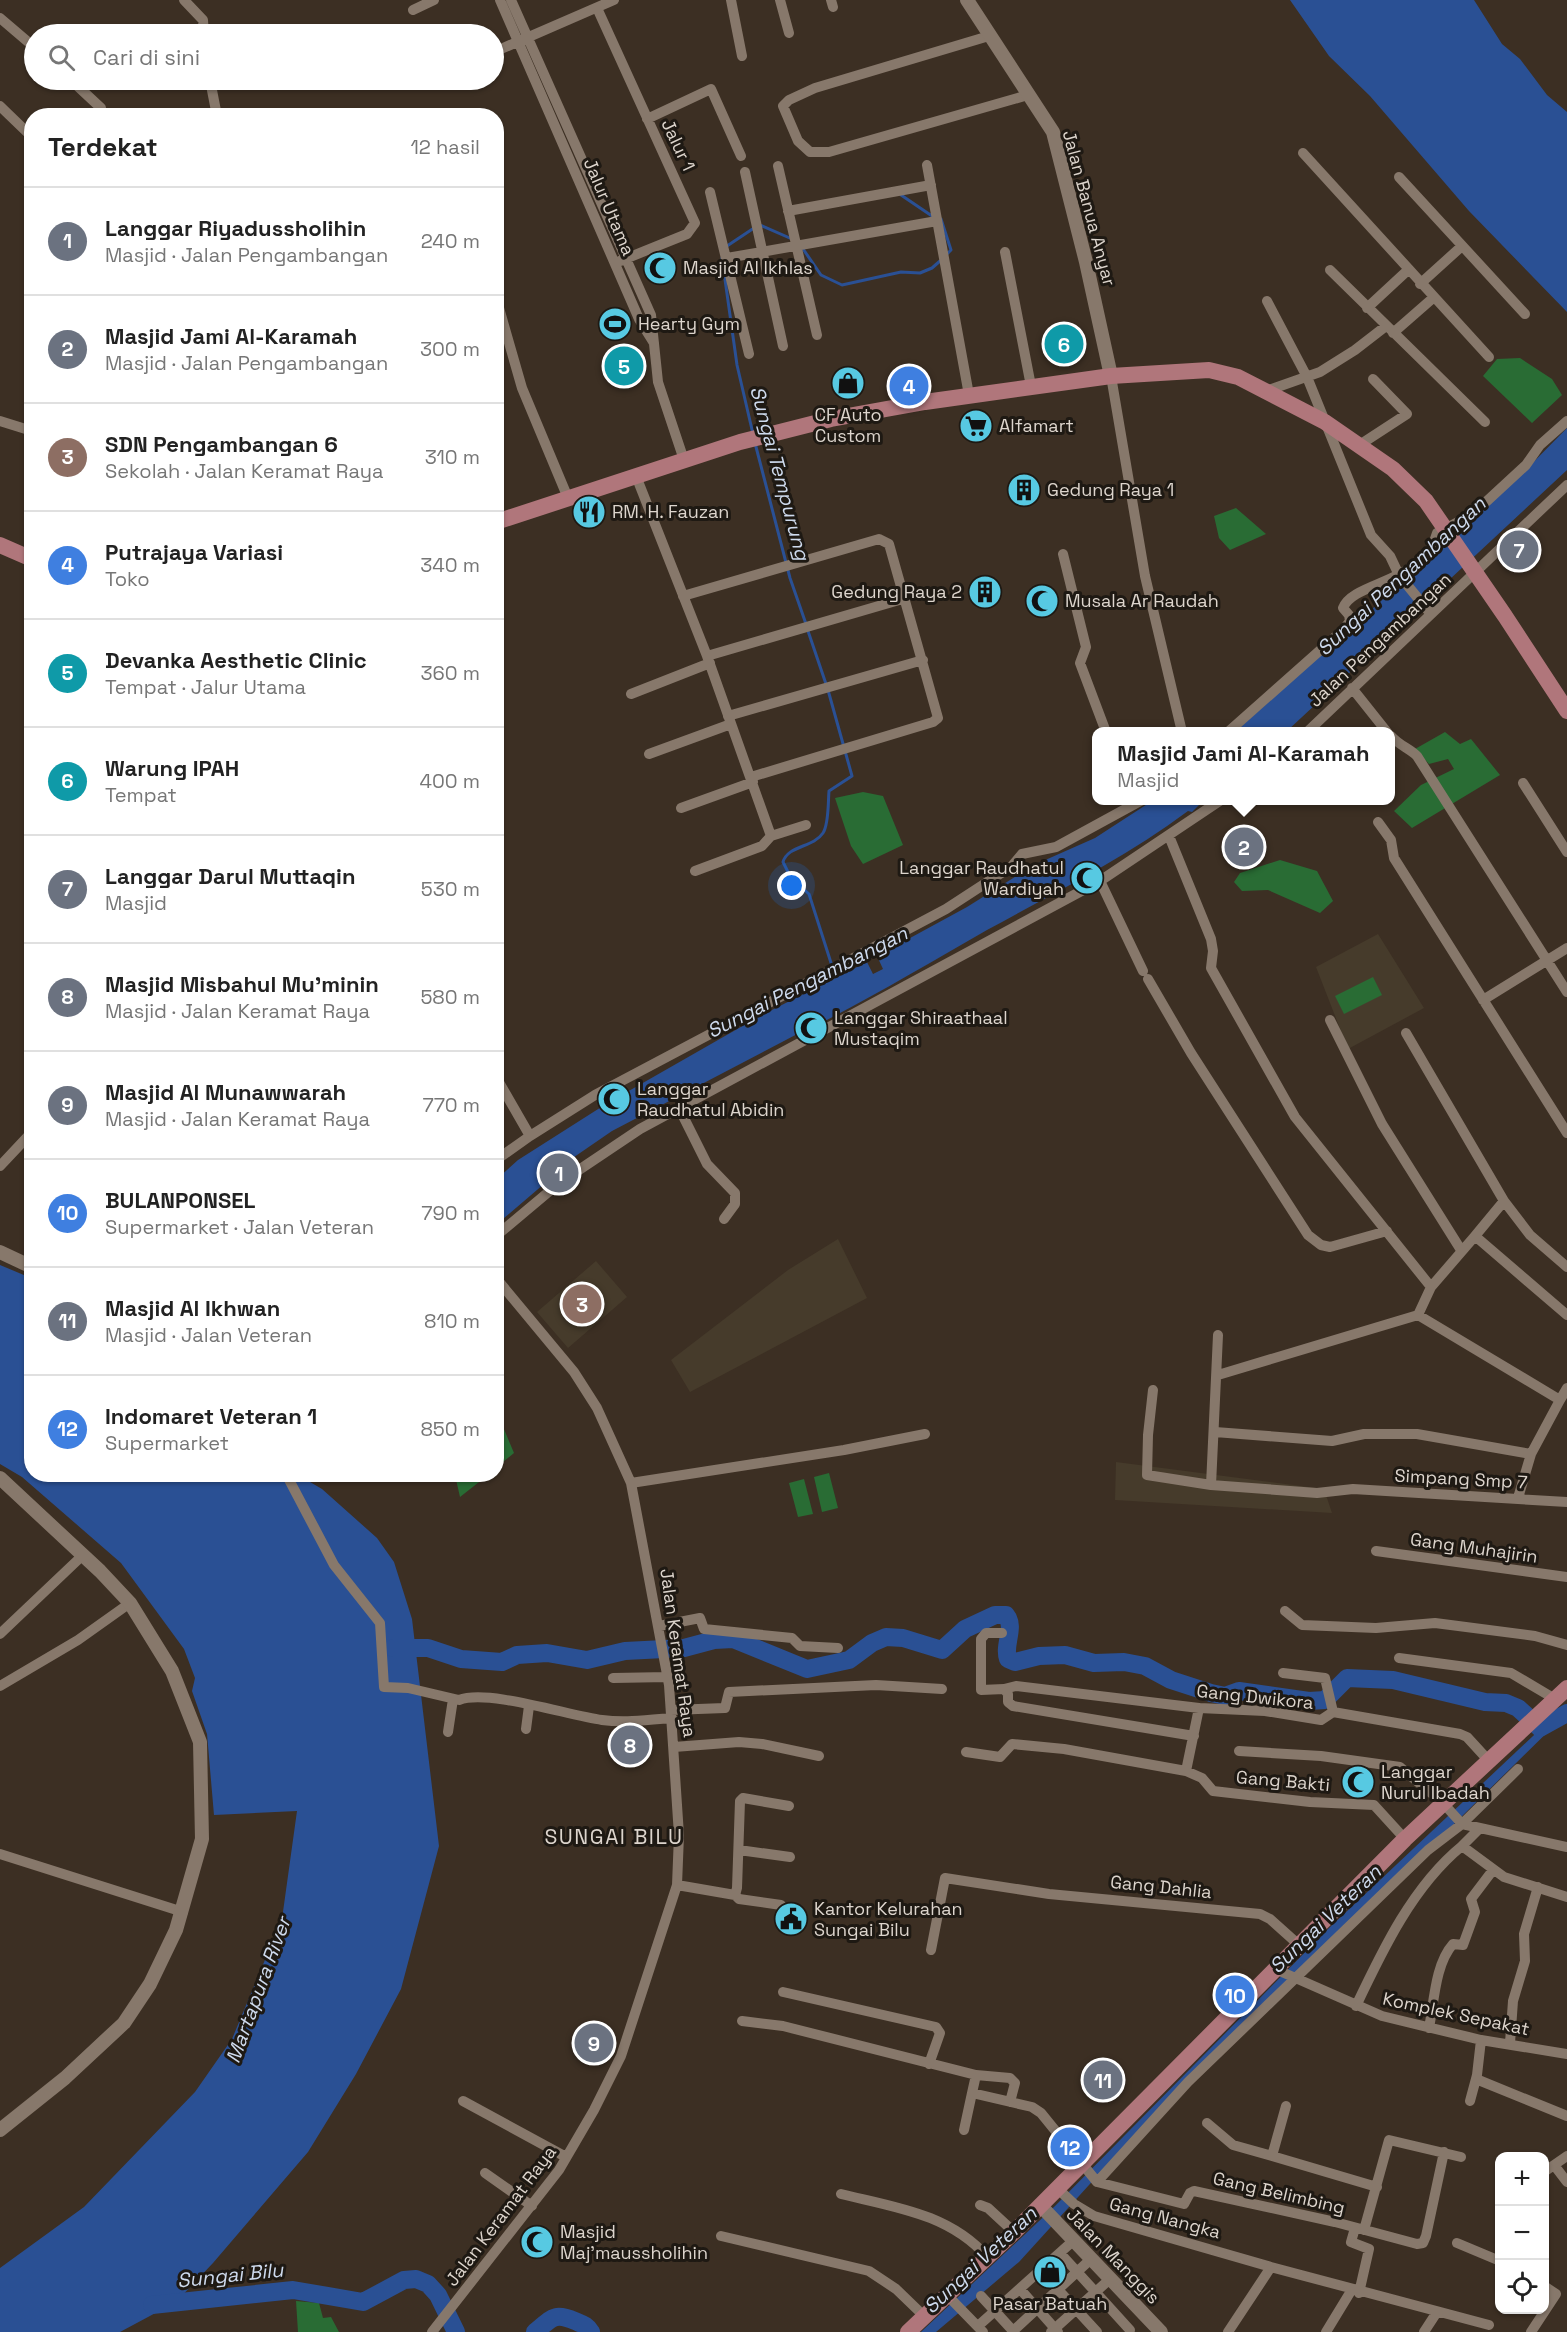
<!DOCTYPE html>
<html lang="id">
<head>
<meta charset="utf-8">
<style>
  body { margin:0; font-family:"Space Grotesk",sans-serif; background:#f6f6f6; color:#222 }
  .controls { position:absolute; right:18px; bottom:18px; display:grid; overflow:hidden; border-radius:12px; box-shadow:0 2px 4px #0004 }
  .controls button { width:54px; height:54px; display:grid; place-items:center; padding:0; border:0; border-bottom:2px solid #e0e0e0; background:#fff; color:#222; font:30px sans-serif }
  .you { position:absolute; left:792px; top:886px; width:21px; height:21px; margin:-15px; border:4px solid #fff; border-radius:50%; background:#1a73e8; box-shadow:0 0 0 9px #1a73e833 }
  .badge { display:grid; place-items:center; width:39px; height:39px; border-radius:50%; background:#1a73e8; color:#fff; font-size:20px; font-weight:700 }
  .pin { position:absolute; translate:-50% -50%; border:3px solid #fff; box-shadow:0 2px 6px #0006 }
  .popup { position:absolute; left:1092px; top:727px; width:303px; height:78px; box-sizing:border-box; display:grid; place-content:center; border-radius:12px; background:#fff; filter:drop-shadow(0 2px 4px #0005); font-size:20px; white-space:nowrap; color:#767676 }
  .popup b { font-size:22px; color:#222 }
  .popup::after { content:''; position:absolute; left:50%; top:100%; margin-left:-12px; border:12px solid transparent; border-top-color:#fff }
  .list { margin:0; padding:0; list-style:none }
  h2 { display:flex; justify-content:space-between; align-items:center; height:78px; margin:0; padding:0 24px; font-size:26px }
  h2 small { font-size:20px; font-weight:400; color:#767676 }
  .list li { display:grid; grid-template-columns:39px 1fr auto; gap:18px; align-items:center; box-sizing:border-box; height:108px; padding:0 24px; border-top:2px solid #e0e0e0 }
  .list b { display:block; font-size:22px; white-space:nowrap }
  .list p { margin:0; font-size:20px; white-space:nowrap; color:#767676 }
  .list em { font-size:20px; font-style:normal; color:#767676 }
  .icon { flex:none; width:33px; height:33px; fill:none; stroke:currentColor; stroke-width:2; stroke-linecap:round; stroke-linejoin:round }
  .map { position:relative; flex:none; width:1567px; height:2332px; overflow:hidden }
  .search { position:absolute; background:#fff; box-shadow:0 2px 4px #0004; left:24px; top:24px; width:480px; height:66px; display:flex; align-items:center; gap:15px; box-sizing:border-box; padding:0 21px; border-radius:33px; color:#767676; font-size:22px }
  .panel { position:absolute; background:#fff; box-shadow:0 2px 4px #0004; left:24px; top:108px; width:480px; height:1374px; border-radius:24px }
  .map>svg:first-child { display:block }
  .education { fill:#463b2b }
  .green { fill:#296c34 }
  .water { fill:#2a5094 }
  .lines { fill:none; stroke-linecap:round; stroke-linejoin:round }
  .stream { stroke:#2a5094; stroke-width:3 }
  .river { stroke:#2a5094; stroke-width:18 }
  .minor { stroke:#87786b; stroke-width:10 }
  .tertiary { stroke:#87786b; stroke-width:14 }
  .primary { stroke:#b0767b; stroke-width:16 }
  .labels { text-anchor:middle; stroke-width:6; stroke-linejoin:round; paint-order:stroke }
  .street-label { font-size:18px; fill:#ddd5cd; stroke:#1e1913 }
  .poi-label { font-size:18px; fill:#ddd5cd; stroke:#1e1913; text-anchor:start }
  .water-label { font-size:20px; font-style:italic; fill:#cedaed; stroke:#1e1913 }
  .quarter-label { font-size:21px; letter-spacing:1.5px; fill:#ddd5cd; stroke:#1e1913 }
</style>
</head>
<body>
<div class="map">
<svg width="1567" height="2332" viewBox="0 0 1567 2332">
  <rect width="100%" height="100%" fill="#3c2f23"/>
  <path class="education" d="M1378,934l46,74 -76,41 -32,-82z
    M838,1239l29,59 -177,94 -19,-32 117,-90z
    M596,1261l31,36 -59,51 -31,-36z
    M1116,1462l208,27 8,24 -217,-13z"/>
  <path class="green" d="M1520,358l32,21 10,16 -30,28 -49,-47 14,-17z
    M1236,508l30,26 -36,16 -11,-12 -5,-22z
    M1445,732l15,12 11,-5 29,36 -88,53 -18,-17 27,-26 33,-16 -6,-10 -19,5 -14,-15z
    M863,792l20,4 20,49 -40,19 -12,-18 -16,-48z
    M1280,860l37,11 16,30 -13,12 -52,-23 -26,1 -8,-9 6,-9z
    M1373,977l9,18 -38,19 -9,-18z
    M496,1410l18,43 -17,14h-1z
    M829,1473l9,35 -16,4 -8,-35z
    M450,1475l38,-1v1l-28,22 -5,-22z
    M804,1479l9,35 -15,3 -9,-34z
    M296,2301l23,2 4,15 8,-1 8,15h-41z"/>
  <path class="water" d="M1290,0h184l28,44 18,15 27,36 20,17v200l-98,-101 -99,-115 -41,-40z
    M1567,428v42l-280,261 -52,1 282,-253z
    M1152,801h51l-11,11 -4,-1c-63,47 -132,81 -201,119 -56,32 -111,65 -168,94l-4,-7 -15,6 3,8 -191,100 -48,33 -13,14 -54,46v-45l21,-19 88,-56 154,-88 107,-54 6,12 10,-5 -6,-13 90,-49 67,-42 61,-27z
    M0,1265l31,13 1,196 266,1 24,14 55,49 17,24 18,57 27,227 -38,143 -45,85 -48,78 -95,111 -37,39 -56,30h-120v-64l84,-61 111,-115 37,-53 50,-120 15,-108 -83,4 -7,-81 -15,-43 3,-13 -11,-29 -63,-86 -99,-86 -22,-13z
    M1567,1704v9l-458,450 -90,99 -83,70h-15l134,-126 273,-277z"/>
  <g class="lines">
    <path class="stream" d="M901,195l31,21
      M941,219l10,31 -4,4
      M760,225l32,14
      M727,246l27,-18
      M801,246l20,29 21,10 59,-13 19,1 12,-5 8,-7
      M722,258l15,107 16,69
      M755,443l35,135 16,46
      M808,631l18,53
      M828,690l24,86 -23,15c-1,11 0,33 -6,42 -10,15 -35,12 -40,29l8,16 18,16 23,72"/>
    <path class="river" d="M393,1648h35l33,11 41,3 15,-7 30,-2 40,7 38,-9 59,-3 30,-8 19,-1 74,30 42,-9 23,-17 14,-6 17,1 39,12 23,-21 30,-14h11c10,12 -3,30 2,44l7,3 24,-6 26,-1 29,8 30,-1 21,4 26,14 40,13 14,3 14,-5 70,10 16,-1 22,-22 46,2 92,22 21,1 12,5 22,20 27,-15
      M152,2305l141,-15 70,12 41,-22 12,-1 12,5 10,11 18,37
      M535,2332c17,-14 19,-20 40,-11 7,3 12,4 16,11"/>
    <path class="minor" d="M184,0l19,20 1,14
      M500,0l139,319 15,24
      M511,0l140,315 7,67 26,78
      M731,0l11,56
      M780,0l9,33
      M831,0l2,7
      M597,8l98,215 -8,11 -67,27
      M413,10l21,-10
      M0,18l34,29
      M989,36l-174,52 -26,12 -6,6 15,35 12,11h19l199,-57
      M494,52l120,-52
      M71,80l30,28
      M210,80l7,36
      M0,106l32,31
      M647,119l64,-30 30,67
      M1303,153l186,204
      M927,165l42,230
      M778,166l39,169
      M745,172l38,174
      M1399,177l126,137
      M710,192l39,162
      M788,211l143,-26
      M1005,252l26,134
      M727,258l210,-37
      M1330,270l155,152
      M1420,284l42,-38
      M497,301l25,87 46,110
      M1267,301l40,76 64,158 19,21 9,19 31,38
      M1367,308l41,-38
      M1393,333l40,-35
      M1111,376l34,200 37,156
      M1266,391l54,-19 35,-22 31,-24
      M0,421l32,10
      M1361,444l46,-30 -34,-35
      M636,476l71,180 64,180
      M1063,554l23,93 -6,16 26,69
      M683,596l196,-57 10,5 49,174 -5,4 -182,55
      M32,630l-3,5 3,15
      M707,656l199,-58
      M1352,688l35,44
      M631,694l79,-31
      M728,716l195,-56
      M1228,732l116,-103 6,-8 -1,-6 -6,-7c10,-27 82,-25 94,-75l25,-13 25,-19 39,-36 14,-20 27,-24
      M1307,732l260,-247
      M1391,736c9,10 18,12 26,20l150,236
      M649,754l82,-30
      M1523,783l44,69
      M681,808l72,-26
      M1378,822l13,18 3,18 173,275
      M1169,836l42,103 2,12 -2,17 84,149 136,170
      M695,871l67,-25 9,-10 35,-11
      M1100,881l43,90
      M1148,979l43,74 117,182 13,10 9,2 57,-16
      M1483,1000l84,-52
      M1330,1020l52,104 79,126
      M1406,1033l98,168
      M496,1077l34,59
      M679,1108l28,56 28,29v11l-11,15
      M496,1160l34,-24 65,-41 351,-186 66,-43 10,-12 34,-7 86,-47
      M0,1166l32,-34
      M496,1236l62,-52 82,-55 460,-248 121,-81
      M1475,1236l29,-35 26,34 37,32
      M1418,1315l13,-28 44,-51 92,79
      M1218,1375l200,-60 142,85 -29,54 -13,44
      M1153,1390l-5,45 -1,40 64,10 106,8 36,-4 214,13
      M1560,1400l7,-12
      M1215,1432l117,9 32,-7h53l114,20
      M286,1474l48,91 46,58 4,64 24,1 51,12c29,-11 108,15 143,20 23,3 47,0 70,-2
      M631,1483l213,-33 81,-16
      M1211,1485l7,-150
      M1376,1551l191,26
      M1285,1611l17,14 74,3 59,-5 100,13 32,9
      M659,1626l41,-8 4,11 88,9 8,8 38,2
      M1002,1633h-16l-5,6v51l23,-1 4,5v8l5,4 181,30
      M0,1634l83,-79
      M1399,1658l112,15 44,26
      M1283,1673l42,5 8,34
      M613,1678l55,-1
      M0,1686l78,-46 52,-37
      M1004,1689l12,-3 183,22 66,3 56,9 12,-8 127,22 7,3 22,24
      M671,1710l54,-2 4,-16 147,-7 66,4
      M526,1729l3,-23
      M448,1732l5,-33
      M674,1747l65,-5 23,2 57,12
      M1239,1751l82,5 79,11 43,36 19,21 105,23
      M966,1752l34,5 12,-13 52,5 122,22 13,-63
      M1186,1771l16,7 11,13 97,11 64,3 31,34
      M1479,1829l-17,17 42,31 63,20
      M739,1850l51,7
      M0,1854l183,58
      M677,1885l58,10 2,-7 3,-87 3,-3 46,8
      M735,1895l4,4 42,6
      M931,1950l14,-72 104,16 211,20 10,5 29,26
      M1275,1969l107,47 99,24 86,14
      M783,1992l153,35 4,6 -11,31
      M1356,2006c27,-57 57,-120 106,-160
      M742,2021l41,5 193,49
      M1429,2028c5,-25 6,-64 24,-84l10,1 12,-33 -4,-13 22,-29
      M1510,2043l3,-42 12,-40 -1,-27 14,-47
      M1476,2079l91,37
      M972,2093l4,-18 34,3 5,5 -5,19
      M463,2101l103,56
      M1470,2101l7,-26 4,-35
      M1207,2123l26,22 39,11 14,-50
      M964,2130l8,-37 60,14 9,6 56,69 87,22 6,-11 4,-2 141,31 82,22 6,-1 3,-7 18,-84
      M1272,2156l105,31
      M1554,2165l13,-9
      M1544,2172l10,-7 13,17
      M485,2173l47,33
      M1097,2182l91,-100 240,-232 34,-26 56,-55
      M1057,2188l17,16 20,12 177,51
      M841,2194c53,13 109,20 146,63
      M980,2205l8,3 26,24
      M1355,2228l-4,14 18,7 -10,44
      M1364,2230l25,-90 72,17
      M721,2236l148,35 27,18 29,28
      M1457,2243l43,18
      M1060,2253l70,77
      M1040,2270l57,62
      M1020,2289l38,43
      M947,2295l36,37
      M981,2296l33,36
      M978,2326l95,-85
      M432,2332l127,-162 35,-60 27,-54 56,-171 2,-50 -10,-150 -38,-202 -34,-75 -23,-36 -78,-94
      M1012,2332l79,-73
      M1051,2332l59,-53
      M1228,2332l43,-65 218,58
      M1326,2332l25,-41
      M1424,2332l13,-20
      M1531,2332l25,-38 -12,-8"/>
    <path class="tertiary" d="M967,0l86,132 33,130 25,114
      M0,1252l32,15
      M0,1478l100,93 30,32 42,68 28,71 2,97 -26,91 -26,54 -26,39 -59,55 -65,52
      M1040,2205l121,127"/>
    <path class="primary" d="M496,522l244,-80 91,-23 94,-17 186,-26 98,-6 29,7 87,45 68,47 33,32 79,115 62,95
      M0,545l32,14
      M908,2332l106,-100 391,-393 162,-151"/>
  </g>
  <defs>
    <g id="mosque-disc" transform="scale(1.725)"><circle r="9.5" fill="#57c9e2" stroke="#1e1913"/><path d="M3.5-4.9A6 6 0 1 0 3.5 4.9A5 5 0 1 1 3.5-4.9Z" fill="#111"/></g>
    <g id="stadium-disc" transform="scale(1.725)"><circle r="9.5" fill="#57c9e2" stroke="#1e1913"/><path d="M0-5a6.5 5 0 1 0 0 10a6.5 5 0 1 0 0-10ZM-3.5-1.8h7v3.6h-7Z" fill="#111"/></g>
    <g id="shop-disc" transform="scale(1.725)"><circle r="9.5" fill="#57c9e2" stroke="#1e1913"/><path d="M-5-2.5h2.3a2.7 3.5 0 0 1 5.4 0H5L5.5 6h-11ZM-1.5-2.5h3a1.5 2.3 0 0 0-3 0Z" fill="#111"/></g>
    <g id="supermarket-disc" transform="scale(1.725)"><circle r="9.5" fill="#57c9e2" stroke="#1e1913"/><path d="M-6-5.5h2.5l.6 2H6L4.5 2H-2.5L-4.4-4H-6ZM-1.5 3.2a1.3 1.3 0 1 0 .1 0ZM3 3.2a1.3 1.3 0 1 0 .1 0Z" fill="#111"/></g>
    <g id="building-disc" transform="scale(1.725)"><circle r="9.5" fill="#57c9e2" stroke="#1e1913"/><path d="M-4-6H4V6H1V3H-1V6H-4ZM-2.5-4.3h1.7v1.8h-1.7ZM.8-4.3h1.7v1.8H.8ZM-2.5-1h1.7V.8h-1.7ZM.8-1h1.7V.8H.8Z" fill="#111"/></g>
    <g id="restaurant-disc" transform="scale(1.725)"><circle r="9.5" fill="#57c9e2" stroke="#1e1913"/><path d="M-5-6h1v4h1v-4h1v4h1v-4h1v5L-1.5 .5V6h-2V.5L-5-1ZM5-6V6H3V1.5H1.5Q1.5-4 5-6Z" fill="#111"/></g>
    <g id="civic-disc" transform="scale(1.725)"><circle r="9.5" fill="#57c9e2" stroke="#1e1913"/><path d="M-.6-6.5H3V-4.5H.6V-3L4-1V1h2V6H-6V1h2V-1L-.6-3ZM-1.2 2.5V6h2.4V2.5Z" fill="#111"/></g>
  </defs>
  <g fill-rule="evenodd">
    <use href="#mosque-disc" x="660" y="268"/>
    <use href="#stadium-disc" x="615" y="324"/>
    <use href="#shop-disc" x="848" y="383"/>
    <use href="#supermarket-disc" x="976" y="426"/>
    <use href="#building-disc" x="1024" y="490"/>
    <use href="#restaurant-disc" x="589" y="512"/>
    <use href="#building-disc" x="985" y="592"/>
    <use href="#mosque-disc" x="1042" y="601"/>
    <use href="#mosque-disc" x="1087" y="878"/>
    <use href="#mosque-disc" x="811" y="1028"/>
    <use href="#mosque-disc" x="614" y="1099"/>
    <use href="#mosque-disc" x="1358" y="1782"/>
    <use href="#civic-disc" x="791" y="1919"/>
    <use href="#mosque-disc" x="537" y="2242"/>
    <use href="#shop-disc" x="1050" y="2272"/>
  </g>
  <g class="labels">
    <g class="street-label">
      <text transform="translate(678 145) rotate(65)" y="6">Jalur 1</text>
      <text transform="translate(609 207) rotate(67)" y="6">Jalur Utama</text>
      <text transform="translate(1089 208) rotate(75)" y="6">Jalan Banua Anyar</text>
      <text transform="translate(1380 640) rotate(-43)" y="6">Jalan Pengambangan</text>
      <text transform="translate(1461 1479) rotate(3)" y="6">Simpang Smp 7</text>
      <text transform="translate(1474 1548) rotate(8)" y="6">Gang Muhajirin</text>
      <text transform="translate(678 1653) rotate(82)" y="6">Jalan Keramat Raya</text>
      <text transform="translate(1255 1697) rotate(6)" y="6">Gang Dwikora</text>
      <text transform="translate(1283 1781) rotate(5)" y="6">Gang Bakti</text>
      <text transform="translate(1161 1887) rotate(6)" y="6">Gang Dahlia</text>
      <text transform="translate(1456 2014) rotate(12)" y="6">Komplek Sepakat</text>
      <text transform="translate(1279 2193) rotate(13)" y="6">Gang Belimbing</text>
      <text transform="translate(501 2216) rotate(-53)" y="6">Jalan Keramat Raya</text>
      <text transform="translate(1165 2218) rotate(15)" y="6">Gang Nangka</text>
      <text transform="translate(1113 2256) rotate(46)" y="6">Jalan Manggis</text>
    </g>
    <g class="poi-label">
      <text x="683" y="274">Masjid Al Ikhlas</text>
      <text x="638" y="330">Hearty Gym</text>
      <text x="848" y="421" text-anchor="middle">CF Auto<tspan x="848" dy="21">Custom</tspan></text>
      <text x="999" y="432">Alfamart</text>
      <text x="1047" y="496">Gedung Raya 1</text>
      <text x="612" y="518">RM. H. Fauzan</text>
      <text x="962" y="598" text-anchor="end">Gedung Raya 2</text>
      <text x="1065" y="607">Musala Ar Raudah</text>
      <text x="1064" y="874" text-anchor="end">Langgar Raudhatul<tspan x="1064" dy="21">Wardiyah</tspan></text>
      <text x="834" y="1024">Langgar Shiraathaal<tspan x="834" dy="21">Mustaqim</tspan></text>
      <text x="637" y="1095">Langgar<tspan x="637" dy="21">Raudhatul Abidin</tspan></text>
      <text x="1381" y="1778">Langgar<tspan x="1381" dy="21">Nurul Ibadah</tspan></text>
      <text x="814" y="1915">Kantor Kelurahan<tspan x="814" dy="21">Sungai Bilu</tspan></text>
      <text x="560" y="2238">Masjid<tspan x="560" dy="21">Maj'maussholihin</tspan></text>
      <text x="1050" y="2310" text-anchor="middle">Pasar Batuah</text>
    </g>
    <g class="water-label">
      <text transform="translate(780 473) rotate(75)" y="7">Sungai Tempurung</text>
      <text transform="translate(1401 576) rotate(-43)" y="7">Sungai Pengambangan</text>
      <text transform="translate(807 982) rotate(-27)" y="7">Sungai Pengambangan</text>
      <text transform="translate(1325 1919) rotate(-44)" y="7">Sungai Veteran</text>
      <text transform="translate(258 1990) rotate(-70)" y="7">Martapura River</text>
      <text transform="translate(980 2260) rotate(-43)" y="7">Sungai Veteran</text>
      <text transform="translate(230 2275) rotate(-6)" y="7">Sungai Bilu</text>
    </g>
    <g class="quarter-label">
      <text x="614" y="1844">SUNGAI BILU</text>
    </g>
  </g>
</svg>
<div class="controls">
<button>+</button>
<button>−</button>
<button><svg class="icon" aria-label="locate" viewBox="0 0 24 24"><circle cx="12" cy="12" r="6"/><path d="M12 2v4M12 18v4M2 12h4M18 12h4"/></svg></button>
</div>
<div class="you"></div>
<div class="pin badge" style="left:559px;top:1173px;background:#6b7280">1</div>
<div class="pin badge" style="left:1244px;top:847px;background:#6b7280">2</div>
<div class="popup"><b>Masjid Jami Al-Karamah</b>Masjid</div>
<div class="pin badge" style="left:582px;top:1304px;background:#8d6e63">3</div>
<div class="pin badge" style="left:909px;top:386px;background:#3f7fe0">4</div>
<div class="pin badge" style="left:624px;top:366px;background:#0f9aa8">5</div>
<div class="pin badge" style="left:1064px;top:344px;background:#0f9aa8">6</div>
<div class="pin badge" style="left:1519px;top:550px;background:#6b7280">7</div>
<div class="pin badge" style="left:630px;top:1745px;background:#6b7280">8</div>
<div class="pin badge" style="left:594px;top:2043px;background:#6b7280">9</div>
<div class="pin badge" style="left:1235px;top:1995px;background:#3f7fe0">10</div>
<div class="pin badge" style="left:1103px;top:2080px;background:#6b7280">11</div>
<div class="pin badge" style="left:1070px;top:2147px;background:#3f7fe0">12</div>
<div class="search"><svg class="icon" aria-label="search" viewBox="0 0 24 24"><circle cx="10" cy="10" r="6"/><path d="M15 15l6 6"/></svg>Cari di sini</div>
<section class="panel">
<h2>Terdekat<small>12 hasil</small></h2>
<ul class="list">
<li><span class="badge" style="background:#6b7280">1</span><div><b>Langgar Riyadussholihin</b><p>Masjid · Jalan Pengambangan</p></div><em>240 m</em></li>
<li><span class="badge" style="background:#6b7280">2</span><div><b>Masjid Jami Al-Karamah</b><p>Masjid · Jalan Pengambangan</p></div><em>300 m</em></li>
<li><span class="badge" style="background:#8d6e63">3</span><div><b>SDN Pengambangan 6</b><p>Sekolah · Jalan Keramat Raya</p></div><em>310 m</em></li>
<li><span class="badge" style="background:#3f7fe0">4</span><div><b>Putrajaya Variasi</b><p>Toko</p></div><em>340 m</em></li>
<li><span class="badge" style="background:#0f9aa8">5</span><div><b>Devanka Aesthetic Clinic</b><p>Tempat · Jalur Utama</p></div><em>360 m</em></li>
<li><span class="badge" style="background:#0f9aa8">6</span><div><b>Warung IPAH</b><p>Tempat</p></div><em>400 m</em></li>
<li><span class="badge" style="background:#6b7280">7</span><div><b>Langgar Darul Muttaqin</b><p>Masjid</p></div><em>530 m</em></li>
<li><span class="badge" style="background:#6b7280">8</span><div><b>Masjid Misbahul Mu'minin</b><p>Masjid · Jalan Keramat Raya</p></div><em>580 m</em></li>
<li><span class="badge" style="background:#6b7280">9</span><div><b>Masjid Al Munawwarah</b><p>Masjid · Jalan Keramat Raya</p></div><em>770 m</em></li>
<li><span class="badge" style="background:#3f7fe0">10</span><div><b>BULANPONSEL</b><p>Supermarket · Jalan Veteran</p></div><em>790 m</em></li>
<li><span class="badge" style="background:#6b7280">11</span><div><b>Masjid Al Ikhwan</b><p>Masjid · Jalan Veteran</p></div><em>810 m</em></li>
<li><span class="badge" style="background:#3f7fe0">12</span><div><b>Indomaret Veteran 1</b><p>Supermarket</p></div><em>850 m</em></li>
</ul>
</section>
</div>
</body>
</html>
